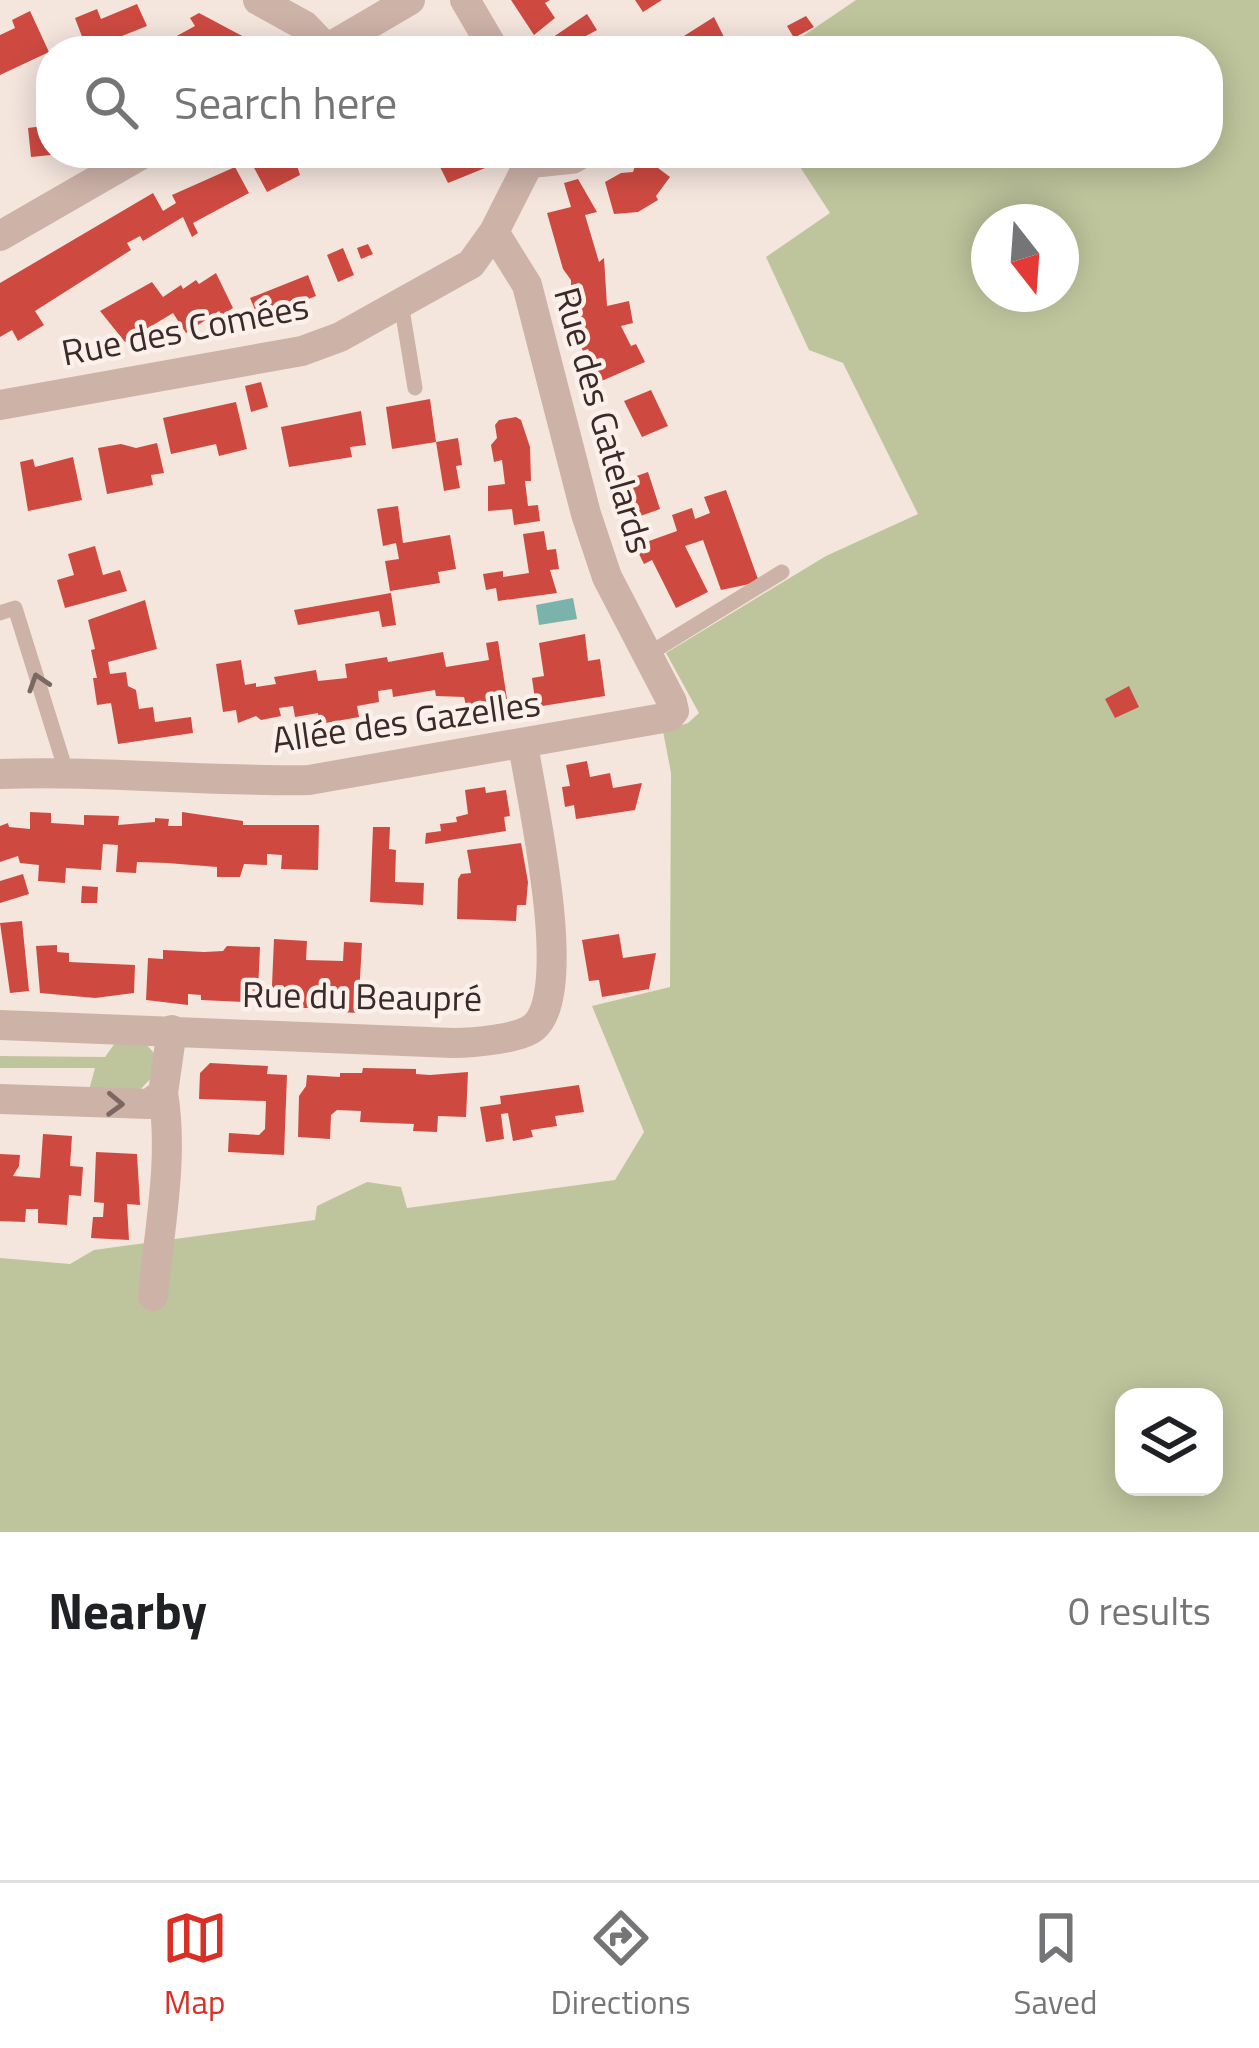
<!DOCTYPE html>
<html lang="en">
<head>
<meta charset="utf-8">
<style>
  body { margin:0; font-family:"Titillium Web",sans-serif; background:#f6f6f6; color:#202124 }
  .controls { position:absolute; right:36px; bottom:36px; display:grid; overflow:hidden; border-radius:24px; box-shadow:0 6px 30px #0003 }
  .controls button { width:108px; height:108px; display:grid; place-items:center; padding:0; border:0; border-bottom:3px solid #e0e0e0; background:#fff; color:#202124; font:60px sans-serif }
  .compass { position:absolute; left:971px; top:204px; width:108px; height:108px; border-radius:50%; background:#fff; box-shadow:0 6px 30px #0003; rotate:163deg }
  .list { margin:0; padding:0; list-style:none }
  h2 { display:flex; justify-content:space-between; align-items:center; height:156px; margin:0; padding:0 48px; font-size:51px }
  h2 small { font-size:39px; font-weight:400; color:#757577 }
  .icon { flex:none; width:66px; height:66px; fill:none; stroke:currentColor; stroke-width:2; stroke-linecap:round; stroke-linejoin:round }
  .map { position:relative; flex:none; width:1259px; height:1532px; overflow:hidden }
  .search { position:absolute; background:#fff; box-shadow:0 6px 30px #0003; left:36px; right:36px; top:36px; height:132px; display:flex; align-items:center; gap:30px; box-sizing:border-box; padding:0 42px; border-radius:48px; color:#757577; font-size:45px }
  .sheet { height:348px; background:#fff }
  nav { display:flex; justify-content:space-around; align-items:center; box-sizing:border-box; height:168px; border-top:3px solid #e0e0e0; background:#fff; font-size:33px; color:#757577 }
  nav a { display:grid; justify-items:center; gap:6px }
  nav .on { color:#d93025 }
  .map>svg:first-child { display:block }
  .green { fill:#bec59c; fill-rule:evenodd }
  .water { fill:#7ab3ab }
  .building { fill:#ce4a41 }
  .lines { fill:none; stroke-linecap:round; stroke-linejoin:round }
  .service { stroke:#cdb2a8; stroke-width:15 }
  .minor { stroke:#cdb2a8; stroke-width:30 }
  .oneway { stroke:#7c6862 }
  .labels { text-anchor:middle; stroke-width:9; stroke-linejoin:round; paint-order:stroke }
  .street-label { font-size:36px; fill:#3a2b29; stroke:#fbf0ea }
</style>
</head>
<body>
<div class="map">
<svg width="1259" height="1532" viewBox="0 0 1259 1532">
  <rect width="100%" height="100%" fill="#f4e5dd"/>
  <path class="green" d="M856,0h403v1532h-1259v-274l70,6 24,-14 221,-30 2,-14 50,-24 34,5 6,21 208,-28 29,-48 -52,-126 78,-19 1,-214 -8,-42 25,-8 11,-10 -33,-60 160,-97 92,-42 -75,-151 -34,-13 -43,-93 64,-44 -39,-60h417v-102h-427zM989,222h72v72h-72zM1124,1397h90v90h-90z
    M118,1039l26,3 10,11 -2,24 -14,15 -50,2 7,-26h-95v-12l105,1z"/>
  <path class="water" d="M573,598l4,21 -38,6 -3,-20z"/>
  <path class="building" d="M511,0h39l-5,3 10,15 -21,17z
    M635,0h27l-19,12z
    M137,4l10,22 -60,24 -12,-32 22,-9 4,10z
    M30,11l19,41 -49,23v-40l15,-7 -3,-8z
    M199,13l47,25 -6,11 -62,2 -5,-13 22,-12 -5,-8z
    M587,14l10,16 -13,7 9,14h-45l-5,-7z
    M806,16l8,11 -20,11 -7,-12z
    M714,17l17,34h-48l-7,-10z
    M51,99v56l-20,2 -3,-29 15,-2 -3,-25z
    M246,153h47l7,22 -33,17z
    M357,153h26l-20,11z
    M433,153h51l6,13 -42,17z
    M694,153h33l-25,14z
    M646,159l24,18 -14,19 2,4 -20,12 -24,2 -9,-32 16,-9 12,-1 2,-6z
    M235,167l14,26 -56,30 5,10 -6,4 -9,-20 -40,24 -3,-5 -13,7 4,7 -96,61 9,14 -26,16 -6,-11 -12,7v-54l153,-90 10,18 13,-8 -4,-8z
    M578,179l19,33 -12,3 14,47 5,-4 3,48 22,-5 4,22 -12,3 10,20 5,-2 9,18 -48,21 -11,-23 6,-2 -4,-9 -5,2 -6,-13 -2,-20 -4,1v-39l-8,-11 -16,-56 24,-6 -7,-24z
    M368,244l5,10 -12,5 -4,-11z
    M343,248l11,27 -16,7 -11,-27z
    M216,273l17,35 -11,7 -3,-4 -33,22 -13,-20 -48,29 -25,-31 52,-29 11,15 18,-12 2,4 13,-9 3,4z
    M308,275l8,21 -57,23 -9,-21z
    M261,382l7,25 -17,5 -6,-26z
    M651,390l17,36 -26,11 -18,-36z
    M430,399l6,43 22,-4 4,27 -6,1 4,22 -16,3 -8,-49 -44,7 -6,-42z
    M236,402l11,47 -28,7 -3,-12 -45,10 -8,-36z
    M361,411l5,34 -16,2 2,10 -63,10 -8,-40z
    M516,417l5,3 9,27 1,34h-6l3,25 10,-1 2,16 -26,4 -2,-16 -24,2v-25l17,-2 -3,-24 -8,2 -3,-17 6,-7 -2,-13 4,-5z
    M157,443l7,30 -13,2 2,10 -46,9 -9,-46 23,-4 15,4z
    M73,457l9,43 -54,11 -8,-49 13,-3 2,8z
    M648,472l12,37 -25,9 -13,-37z
    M726,490l33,92 -38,8 -18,-50 -18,6 23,46 -32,16 -24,-48 -8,4 -9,-18 42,-15 -5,-16 20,-7 3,11 15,-6 -6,-16z
    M398,506l5,37 47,-8 6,34 -18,3 2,11 -50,8 -5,-30 14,-2 -3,-16 -13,3 -6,-37z
    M544,531l3,19 9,-1 3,20 -9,1 7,23 -59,8 -2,-13 -10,2 -3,-16 20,-3v6l26,-4 -6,-39z
    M95,546l8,29 17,-5 7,21 -62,17 -8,-28 17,-5 -6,-21z
    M391,593l5,32 -14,2 -3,-16 -81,14 -4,-15z
    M145,600l12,49 -49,13 2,12 16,-2 2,14 8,4 3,19 14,-2 2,15 36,-5 2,16 -75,11 -7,-41 -14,2 -4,-27h4l-6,-28 4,-1 -7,-29z
    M585,634l3,27 12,-2 5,37 -69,11 -4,-29 12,-2 -5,-33z
    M498,641l9,58 -41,6 -2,-8 -28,-1 -1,-6 -42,7 -1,-8 -14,2 1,11 -22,4 2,11 -39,7 -2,-11 -23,4 -2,-11 -14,2 2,8 -20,4 -5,-4 -18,7 -2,-13 -13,2 -7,-48 25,-4 4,25 11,-2v4l20,-3 -2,-7 42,-7 2,11 29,-3 -2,-14 42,-7 1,5 55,-10 3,15 43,-7 -3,-17z
    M1129,686l10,21 -24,11 -10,-19z
    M587,761l3,16 20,-4 3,15 29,-5 -7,27 -59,9 -2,-14 -9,2 -3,-20 8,-1 -4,-21z
    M485,787l1,6 20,-3 4,26 -6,1 2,14 -81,13 1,-11 15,-2 -1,-7 17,-2 -1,-5 12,-3 -3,-24z
    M30,812l21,1v10l33,2v-10l35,1 -1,9 37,-3v-4l14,1 -1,7h14v-14l61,9v4h76l-1,45 -37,-1 1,-14 -15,-1v11l-23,-1 -4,13h-23v-10l-50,-4 -30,-1 -1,11 -20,-1 2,-27 -15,-1 -2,26 -35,-2 -1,15 -27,-2 1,-16 -19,-2 -2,-7 -18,6v-36l8,-3 1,4 21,2z
    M373,827h17l-1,22 7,1 -1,32 29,1 -1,22 -53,-3z
    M521,843l7,39 -2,23h-9l-1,16 -59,-2 1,-40 3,-5 10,-1 -4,-23z
    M23,874l6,20 -29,9v-22z
    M82,886l16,1 -1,16h-16z
    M22,921l7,70 -19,2 -10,-70z
    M619,934l4,24 33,-5 -7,36 -47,8 -3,-17 -10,1 -7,-41z
    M274,939l33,2 -1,19 37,1 1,-19 18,1 -4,70 -18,-1 1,-4h-70z
    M57,945v7l12,1v9l66,3 -1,28 -39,5 -55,-5 -4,-47z
    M227,946l33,1 -2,44h-14v11l-43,-2v-5l-13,-1v11l-42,-5 2,-42 15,1v-9l41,2 19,-1z
    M210,1063l58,3 -1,8 20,1 -3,80 -56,-3 1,-19 30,2 6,-6 1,-28 -67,-2 1,-26z
    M363,1068l53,1v5l14,1 38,-3 -2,45 -28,-1 -1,16 -24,-1 1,-7 -54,-2 1,-11 -24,-1 -6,5 -1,24 -32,-2 1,-41 7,-10 1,-11 33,2v-4h22z
    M579,1085l5,27 -29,4 2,10 -26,4 2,7 -20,4 -5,-28 -7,1 3,25 -18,3 -6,-35 21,-3 -1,-8z
    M43,1134l29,2 -2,30 13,1 -2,29 -12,-1 -2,30 -29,-2v-14h-12l-1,13 -25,-1v-67l20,1 -1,11 -6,10 27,2z
    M96,1152l41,2 3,51 -13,-1 2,36 -38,-2 2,-21h10l1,-14 -10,-1z"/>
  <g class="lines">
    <path class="service" d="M527,171l48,-5 23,-13
      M401,303l14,85
      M0,613l15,-5 51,163
      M647,655l135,-83"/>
    <path class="minor" d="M258,0l47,26 22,23
      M465,0l30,51
      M323,51l87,-51
      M0,236l144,-83
      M0,405l302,-54 38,-14 131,-73 23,-32 40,-79
      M0,774c103,-4 206,8 309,6l360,-63 5,-6 -2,-9 -65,-125 -21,-63 -59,-229 -33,-53
      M0,1025l453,18c19,0 67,-4 81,-16 42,-36 -3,-229 -11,-283
      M0,1099l149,5 14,-11 9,-63
      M153,1296c6,-66 21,-138 10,-203"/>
  </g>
  <defs><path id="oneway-chevron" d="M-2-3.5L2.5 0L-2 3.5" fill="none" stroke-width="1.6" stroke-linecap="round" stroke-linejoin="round" transform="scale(3)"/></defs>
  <g class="oneway">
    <use href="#oneway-chevron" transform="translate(38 682) rotate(-108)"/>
    <use href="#oneway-chevron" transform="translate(115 1104) rotate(2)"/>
  </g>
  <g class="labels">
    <g class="street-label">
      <text transform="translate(185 329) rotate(-11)" y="13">Rue des Comées</text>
      <text transform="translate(604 420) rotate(74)" y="13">Rue des Gatelards</text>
      <text transform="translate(406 721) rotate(-8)" y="13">Allée des Gazelles</text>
      <text transform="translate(362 996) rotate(1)" y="13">Rue du Beaupré</text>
    </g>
  </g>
</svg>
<div class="controls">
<button><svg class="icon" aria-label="layers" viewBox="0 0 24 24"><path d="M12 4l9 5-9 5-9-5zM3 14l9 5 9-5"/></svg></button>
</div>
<svg class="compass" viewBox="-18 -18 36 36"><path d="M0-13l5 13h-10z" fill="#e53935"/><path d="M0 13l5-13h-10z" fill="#757577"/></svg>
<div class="search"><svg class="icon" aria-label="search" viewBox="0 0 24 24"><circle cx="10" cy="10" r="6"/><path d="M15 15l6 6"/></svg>Search here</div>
</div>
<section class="sheet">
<h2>Nearby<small>0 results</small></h2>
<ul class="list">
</ul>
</section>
<nav>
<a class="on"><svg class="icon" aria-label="map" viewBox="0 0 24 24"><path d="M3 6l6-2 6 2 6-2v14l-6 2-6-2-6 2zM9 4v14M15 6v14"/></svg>Map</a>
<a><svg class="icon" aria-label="directions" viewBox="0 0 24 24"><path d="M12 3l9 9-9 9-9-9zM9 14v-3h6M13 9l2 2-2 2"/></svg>Directions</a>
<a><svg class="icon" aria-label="saved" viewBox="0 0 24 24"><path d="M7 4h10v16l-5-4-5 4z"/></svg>Saved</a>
</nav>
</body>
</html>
